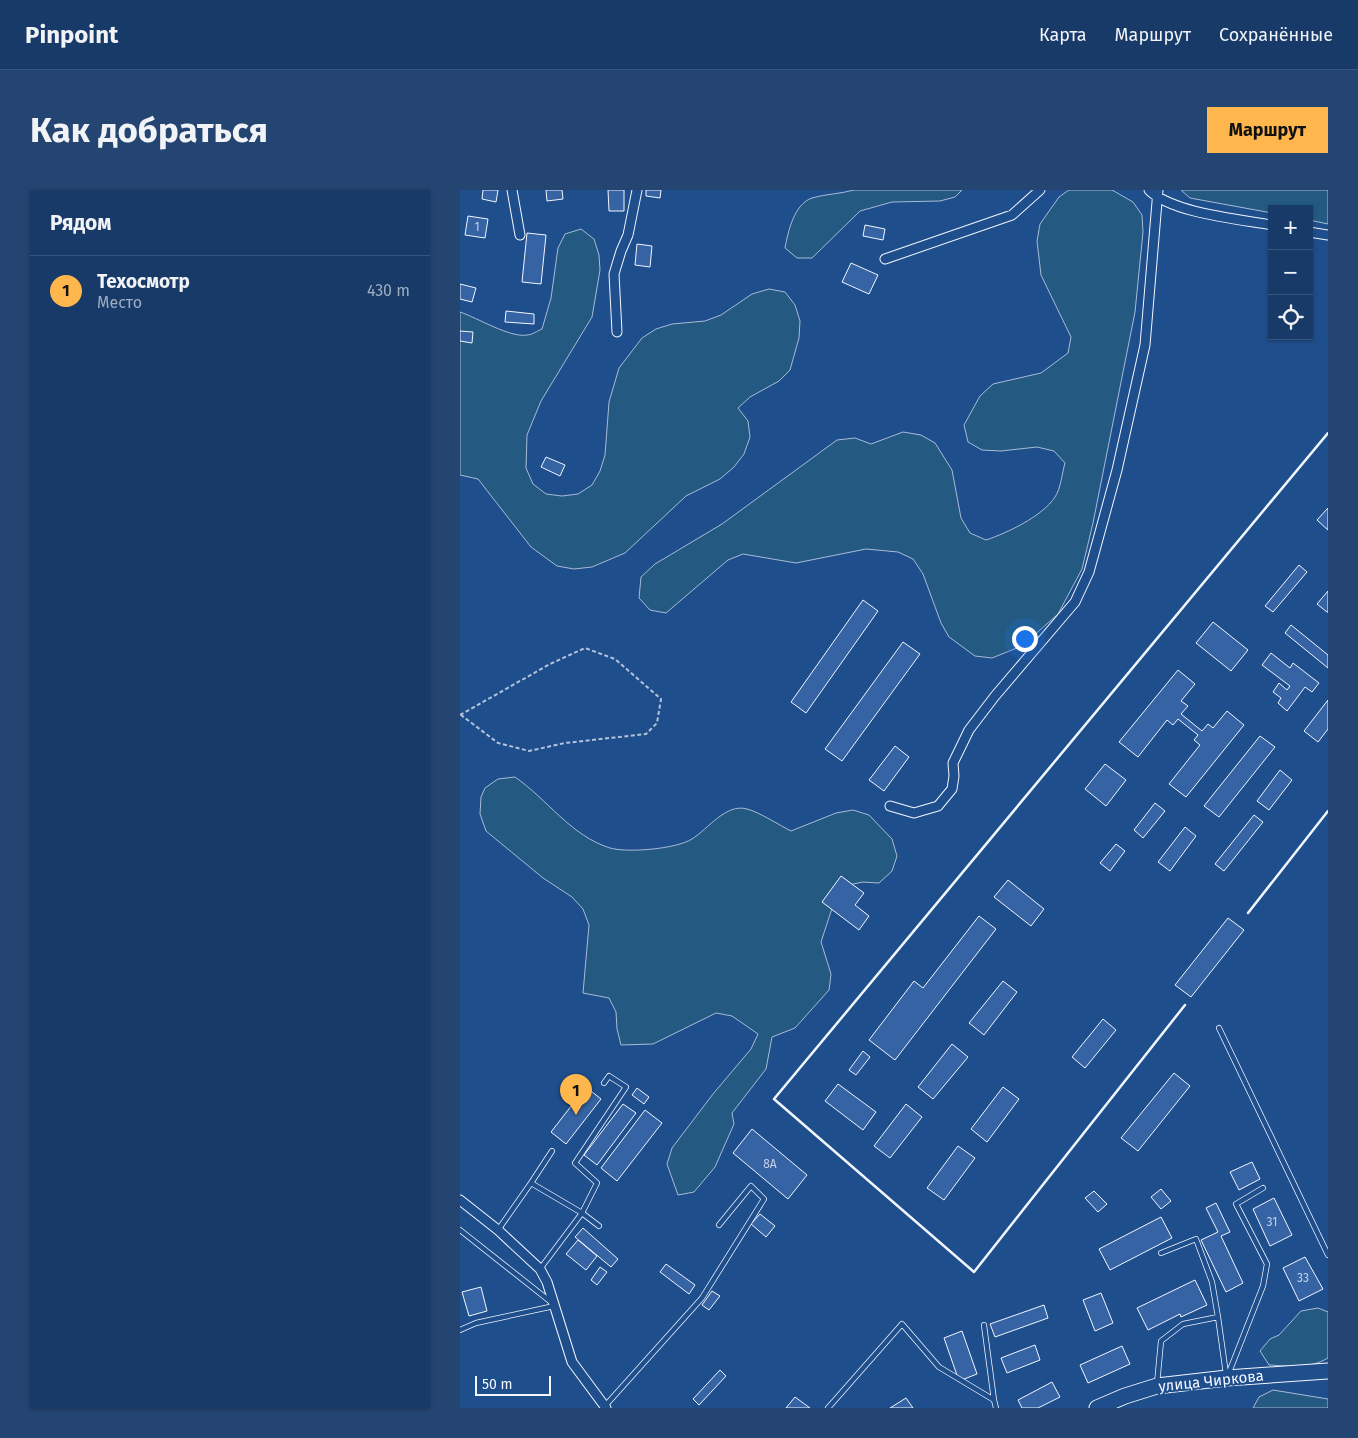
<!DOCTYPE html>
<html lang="ru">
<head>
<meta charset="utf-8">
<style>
  body { margin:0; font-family:"Fira Sans",sans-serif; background:#244571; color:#f1f3f6 }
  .controls { position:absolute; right:15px; top:15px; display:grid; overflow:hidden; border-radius:0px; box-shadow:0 1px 4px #0004 }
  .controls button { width:45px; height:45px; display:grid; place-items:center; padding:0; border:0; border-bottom:1px solid #36547d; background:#173a69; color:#f1f3f6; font:25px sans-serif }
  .scale { position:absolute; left:15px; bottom:12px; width:76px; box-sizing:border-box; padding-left:5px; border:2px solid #f2f6ff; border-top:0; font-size:14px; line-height:18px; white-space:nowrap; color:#f2f6ff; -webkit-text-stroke:4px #1f4e8c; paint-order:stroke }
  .you { position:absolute; left:564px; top:448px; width:18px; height:18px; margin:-12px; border:4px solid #fff; border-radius:50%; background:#1a73e8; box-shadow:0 0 0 8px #1a73e833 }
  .badge { display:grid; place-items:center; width:32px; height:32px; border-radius:50%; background:#ffb74d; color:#111; font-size:16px; font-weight:700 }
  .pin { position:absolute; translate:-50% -41px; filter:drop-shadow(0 1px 2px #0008) }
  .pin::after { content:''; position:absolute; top:26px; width:18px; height:15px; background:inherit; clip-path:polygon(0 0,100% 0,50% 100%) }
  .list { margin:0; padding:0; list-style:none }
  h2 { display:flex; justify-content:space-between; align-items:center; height:65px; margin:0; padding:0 20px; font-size:21px }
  h2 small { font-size:16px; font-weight:400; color:#9eadc0 }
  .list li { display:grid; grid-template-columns:32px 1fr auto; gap:15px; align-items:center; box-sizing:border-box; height:70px; padding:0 20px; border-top:1px solid #36547d }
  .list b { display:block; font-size:19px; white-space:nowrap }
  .list p { margin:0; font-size:16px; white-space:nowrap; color:#9eadc0 }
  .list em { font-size:16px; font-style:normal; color:#9eadc0 }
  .icon { flex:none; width:28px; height:28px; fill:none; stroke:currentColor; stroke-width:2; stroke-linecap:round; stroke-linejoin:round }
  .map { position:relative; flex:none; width:868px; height:1218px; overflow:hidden; border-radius:0px }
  header { display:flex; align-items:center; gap:30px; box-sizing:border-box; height:70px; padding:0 25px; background:#173a69; border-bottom:1px solid #36547d }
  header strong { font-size:24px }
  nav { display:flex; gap:28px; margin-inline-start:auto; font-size:18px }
  .intro { display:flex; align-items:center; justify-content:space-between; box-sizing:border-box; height:120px; padding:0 30px }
  h1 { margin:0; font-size:35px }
  .button { padding:12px 22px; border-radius:0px; background:#ffb74d; color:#111; font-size:18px; font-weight:700 }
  main { display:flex; gap:30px; padding:0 30px }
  aside { flex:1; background:#173a69; border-radius:0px; box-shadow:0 1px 4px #0004 }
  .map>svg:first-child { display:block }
  .green { fill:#245a82; stroke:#a8bbd7 }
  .building { fill:#3563a3; stroke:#f2f6ff }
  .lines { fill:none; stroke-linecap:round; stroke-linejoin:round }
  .service-casing { stroke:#f2f6ff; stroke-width:6 }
  .minor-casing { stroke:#f2f6ff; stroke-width:11 }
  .primary-casing { stroke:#f2f6ff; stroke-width:17 }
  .path { stroke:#b3c4dc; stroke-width:2; stroke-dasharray:4 2.5; stroke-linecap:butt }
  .service { stroke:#1f4e8c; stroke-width:4.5 }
  .minor { stroke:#1f4e8c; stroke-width:9 }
  .primary { stroke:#1f4e8c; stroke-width:15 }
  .wall { stroke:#f2f6ff; stroke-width:2.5 }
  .labels { text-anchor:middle; stroke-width:4; stroke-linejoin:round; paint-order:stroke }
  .number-label { font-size:12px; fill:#c3d1e8 }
  .street-label { font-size:15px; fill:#f2f6ff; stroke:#1f4e8c }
</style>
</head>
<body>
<header>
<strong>Pinpoint</strong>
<nav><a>Карта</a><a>Маршрут</a><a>Сохранённые</a></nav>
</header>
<div class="intro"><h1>Как добраться</h1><a class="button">Маршрут</a></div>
<main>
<aside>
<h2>Рядом<small></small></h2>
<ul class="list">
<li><span class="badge">1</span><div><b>Техосмотр</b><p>Место</p></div><em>430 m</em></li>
</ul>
</aside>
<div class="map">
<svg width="868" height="1218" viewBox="0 0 868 1218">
  <rect width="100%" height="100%" fill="#1f4e8c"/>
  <path class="green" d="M394,0h108l-7,7 -15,4 -48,1 -32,9 -48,47h-15l-12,-10c3,-16 9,-44 27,-50 13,-4 28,-4 42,-8z
    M609,0h43l21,12 9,13 1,17 -8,80 -42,211 -11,46 -24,45 -36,32 -30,12 -17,-2 -26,-19 -8,-14 -18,-49 -10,-15 -15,-7 -32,-3 -70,14 -53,-9 -15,6 -62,53 -16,-3 -11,-12 2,-21 14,-13 67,-40 115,-84 18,-2 16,6 32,-12 18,3 14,8 17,27 9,48 9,15 16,7c21,-7 57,-24 69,-43 6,-9 7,-24 10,-34l-11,-12 -17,-4 -36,4 -19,-1 -14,-8 -4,-17 16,-29 13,-12 48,-11 27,-20 3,-16 -30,-62 -4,-34 3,-17 19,-27z
    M721,0h147v34l-19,-4v-11h-37v4l-82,-15z
    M121,39l13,10 5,16 1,15 -8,47 -51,84 -14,34 -1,33 7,16 13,10 16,2 16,-2 14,-9 8,-14 5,-16 4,-53 10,-34 23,-30 14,-9 16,-5 33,-3 16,-6 31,-21 17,-5 16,3 10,13 5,16 -1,17 -9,32 -11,11 -29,16 -12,11 10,13 2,16 -6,17 -10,13 -14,12 -34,17 -61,57 -33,14 -18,2 -17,-3 -26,-19 -53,-68 -18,-4v-163c18,6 50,26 67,23 5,0 10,-4 15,-6l9,-31 7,-50 7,-14z
    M55,587c32,22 56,59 95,71 18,5 66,1 82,-9 16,-10 34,-36 55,-30 12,3 32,16 44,22l45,-18 17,-3 16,5 23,24 5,17 -5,15 -13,12 -16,-1 -15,3 -12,11 -15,46 10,32 -2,16 -34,38 -23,9 -6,32 -34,44 2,11 -19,43 -21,25 -16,3 -11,-31 5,-16 41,-54 38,-45 7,-15 -26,-18 -16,-3 -63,31 -32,1 -4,-16 -1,-17 -7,-14 -26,-5 6,-68 -6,-16 -11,-12 -29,-19 -57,-47 -6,-17 1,-17 4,-9 13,-9z
    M858,1118l10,4v46c-19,11 -38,8 -59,7l-9,-14 10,-12 9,-4 22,-24z
    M813,1200l55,9v9h-75l6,-11z"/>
  <path class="building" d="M23,0h15l-2,12 -14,-3z
    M86,0h16l1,9 -16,2z
    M148,0h16v21h-15z
    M186,0h15l-1,8 -14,-2z
    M8,26l20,3 -3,19 -20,-3z
    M405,35l20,4 -2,11 -20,-4z
    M67,43l19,2 -5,49 -19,-2z
    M177,54l15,2 -2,21 -15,-2z
    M391,73l27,12 -9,19 -27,-12z
    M0,94l16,4 -4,14 -12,-3z
    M46,121l28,3v10l-29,-2z
    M0,141l13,1 -1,11 -12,-2z
    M86,267l19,8 -5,11 -19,-9z
    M868,318v22l-11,-10z
    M839,375l8,7 -34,40 -8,-6z
    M868,401v21h-1l-10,-8z
    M403,410l15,11 -72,102 -15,-11z
    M753,432l35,28 -17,21 -35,-28z
    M831,435l37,30v13l-43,-35z
    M443,452l17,12 -78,107 -17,-12z
    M811,463l19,15 3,-5 26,20 -7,9 -7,-5 -18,24 -9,-8 3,-5 -8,-6 6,-9 8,7 3,-4 -28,-21z
    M718,480l17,14 -14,17 7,5 -7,8 21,17 6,-7 5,4 14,-17 17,14 -58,72 -17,-13 31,-39 -6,-5 4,-5 -20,-16 -5,6 -6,-5 -29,37 -19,-15z
    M868,510v29l-10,13 -14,-11z
    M800,546l15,11 -56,70 -15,-11z
    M435,556l14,11 -25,34 -15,-11z
    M645,574l21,16 -20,26 -21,-17z
    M820,580l12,10 -23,30 -12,-9z
    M695,613l10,8 -22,27 -9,-8z
    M794,625l9,7 -39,49 -9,-7z
    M725,637l11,9 -26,35 -12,-9z
    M656,654l9,7 -15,20 -10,-8z
    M381,686l23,17 -9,12 14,11 -10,14 -37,-28z
    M548,690l36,29 -13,17 -37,-29z
    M519,726l17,13 -101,131 -26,-20 45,-59 9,7z
    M768,728l16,12 -53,67 -16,-12z
    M543,791l14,11 -33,43 -15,-12z
    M643,829l13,11 -31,38 -13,-11z
    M492,854l16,13 -35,42 -15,-12z
    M403,861l7,6 -14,18 -7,-5z
    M714,883l16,13 -52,65 -17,-13z
    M378,894l38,28 -13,18 -38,-29z
    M126,897l15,12 -35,45 -15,-12z
    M543,897l16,12 -32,43 -16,-13z
    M177,898l12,9 -5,7 -12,-9z
    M163,914l13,9 -39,52 -13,-10z
    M446,914l16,13 -32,41 -16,-12z
    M185,920l17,13 -45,58 -16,-13z
    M292,939l55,46 -19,24 -55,-46z
    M498,956l17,12 -31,42 -17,-12z
    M792,972l8,17 -21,11 -9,-18z
    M701,999l10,12 -10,8 -10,-12z
    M634,1001l13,13 -9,8 -13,-14z
    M814,1008l18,37 -22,11 -17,-37z
    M756,1013l14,29 -9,4 22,47 -17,9 -25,-52 17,-8 -12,-24z
    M300,1024l15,12 -9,11 -15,-13z
    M701,1027l11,21 -62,32 -11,-21z
    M123,1038l35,31 -7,8 -36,-30z
    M118,1050l19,16 -11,14 -20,-16z
    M845,1067l18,32 -24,12 -16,-33z
    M206,1074l29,21 -6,9 -29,-22z
    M140,1077l7,5 -10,13 -6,-5z
    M735,1090l12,25 -26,12 -1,-3 -32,16 -11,-22z
    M21,1097l6,24 -18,5 -7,-24z
    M252,1101l8,5 -11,14 -7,-5z
    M641,1103l12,30 -18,8 -12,-31z
    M584,1115l4,13 -53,19 -5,-13z
    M502,1141l15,43 -18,7 -15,-43z
    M575,1155l5,15 -33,13 -6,-15z
    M662,1156l8,18 -42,19 -8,-18z
    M260,1180l6,6 -27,29 -6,-6z
    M592,1192l8,15 -22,11h-16l-4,-8z
    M335,1207l15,11h-24z
    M446,1208l7,10h-23z"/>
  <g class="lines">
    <g class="service-casing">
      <path id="service" d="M759,838l109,227
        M92,961l-21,32 51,30 15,-30 -22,-20 51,-76 -17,-11 -5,7
        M0,1040l91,72
        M38,1040l33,-47
        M701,1063l35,-14 16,43 6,35
        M80,1079l42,-56 17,13
        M524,1135l10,75
        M0,1140l16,-7 78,-17
        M768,1185l35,-89 4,-22 -31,-60 27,-16
        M697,1194l4,-43 22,-17 35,-7 8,57
        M145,1216l97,-108 62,-99 -13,-13 -32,39
        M368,1218l74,-84 37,43 55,33 2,8"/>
    </g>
    <g class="minor-casing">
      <path id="minor" d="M52,0l8,45
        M689,0c23,23 89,29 123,35
        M849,42l19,3
        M425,69l127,-44 28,-25
        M157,142l-3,-58 7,-23 7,-16 9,-45
        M430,616l24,7 24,-7 14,-17 2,-13 -1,-13 16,-33 26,-34 80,-94 14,-30 28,-102 28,-125 13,-155
        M0,1010l38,30 42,39 7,13 25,80 34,46"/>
    </g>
    <g class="primary-casing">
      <path id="primary" d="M637,1218l28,-12 32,-10 70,-8 101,-7"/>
    </g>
    <path class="path" d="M0,525l90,-51 35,-16 30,11 46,40 -4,24 -11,11 -81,9 -36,8 -31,-8 -37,-28"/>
    <use href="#service" class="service"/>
    <use href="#minor" class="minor"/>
    <use href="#primary" class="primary"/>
    <path class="wall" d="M788,723l80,-102
      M725,815l-211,267 -200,-173 554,-666"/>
  </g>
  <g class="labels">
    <g class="number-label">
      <text x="17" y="41">1</text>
      <text x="310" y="978">8А</text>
      <text x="812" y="1036">31</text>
      <text x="843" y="1092">33</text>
    </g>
    <g class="street-label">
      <text transform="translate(751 1191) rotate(-6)" y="5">улица Чиркова</text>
    </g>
  </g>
</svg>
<div class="controls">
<button>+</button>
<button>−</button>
<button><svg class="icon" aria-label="locate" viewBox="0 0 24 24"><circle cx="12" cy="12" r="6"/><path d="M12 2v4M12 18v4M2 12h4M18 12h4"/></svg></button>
</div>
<div class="scale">50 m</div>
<div class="you"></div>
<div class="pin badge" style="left:116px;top:925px">1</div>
</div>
</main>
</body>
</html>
